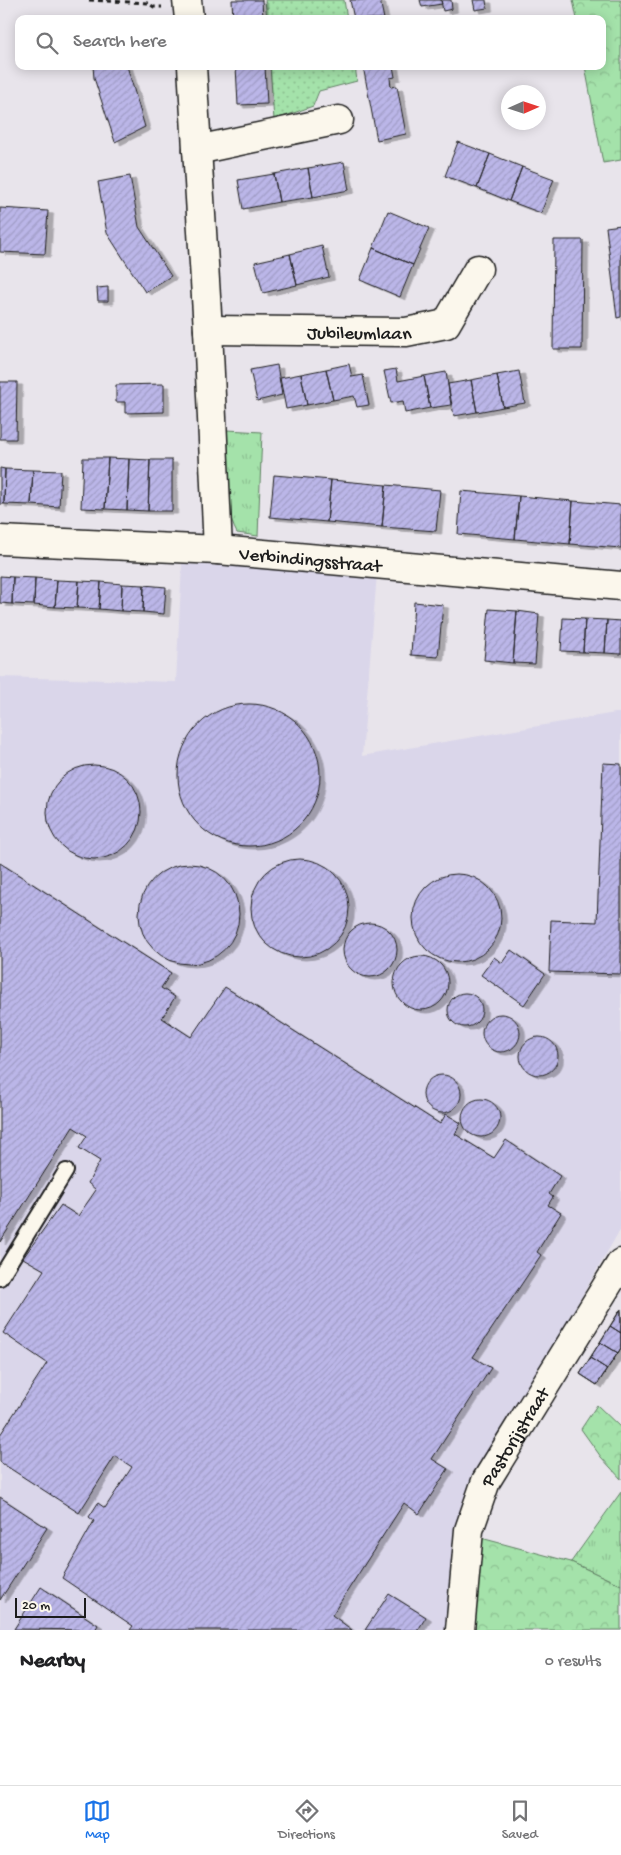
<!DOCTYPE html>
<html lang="en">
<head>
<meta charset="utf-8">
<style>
  body { margin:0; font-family:"Gochi Hand",sans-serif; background:#f6f6f6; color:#202124 }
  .compass { position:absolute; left:501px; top:85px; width:45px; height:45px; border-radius:50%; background:#fff; box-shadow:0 2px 12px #0003; rotate:87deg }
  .scale { position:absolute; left:15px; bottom:12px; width:71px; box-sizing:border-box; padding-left:5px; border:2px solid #1c1c1c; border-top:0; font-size:14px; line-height:18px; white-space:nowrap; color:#1c1c1c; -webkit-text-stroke:4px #fbf7ec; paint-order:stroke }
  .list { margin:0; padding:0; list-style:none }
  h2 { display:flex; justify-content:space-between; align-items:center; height:65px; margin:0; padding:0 20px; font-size:21px }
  h2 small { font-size:16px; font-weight:400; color:#757577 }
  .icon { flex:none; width:28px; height:28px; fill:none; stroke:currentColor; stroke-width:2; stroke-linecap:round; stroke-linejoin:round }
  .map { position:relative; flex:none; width:621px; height:1630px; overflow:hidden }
  .search { position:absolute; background:#fff; box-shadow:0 2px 12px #0003; left:15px; right:15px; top:15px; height:55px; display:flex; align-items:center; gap:12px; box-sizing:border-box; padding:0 18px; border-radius:10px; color:#757577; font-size:19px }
  .sheet { height:155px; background:#fff }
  nav { display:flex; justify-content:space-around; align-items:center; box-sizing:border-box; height:70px; border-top:1px solid #e0e0e0; background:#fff; font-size:14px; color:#757577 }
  nav a { display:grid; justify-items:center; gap:2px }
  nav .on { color:#1a73e8 }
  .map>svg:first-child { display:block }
  .built { fill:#dad6ea }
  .grass { fill:url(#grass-tufts); stroke:#607f63 }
  .forest { fill:url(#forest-crowns); stroke:#607f63 }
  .park { fill:url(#park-dots); stroke:#607f63 }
  .building { fill:url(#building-hatch); stroke:#1c1c1c; filter:url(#shadow) }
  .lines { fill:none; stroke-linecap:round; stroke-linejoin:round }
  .lane-casing { stroke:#1c1c1c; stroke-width:18 }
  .street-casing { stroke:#1c1c1c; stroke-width:31 }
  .path { stroke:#1c1c1c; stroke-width:3; stroke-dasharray:5 4; stroke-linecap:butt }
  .lane { stroke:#fbf7ec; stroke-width:14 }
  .street { stroke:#fbf7ec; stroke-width:28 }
  .labels { text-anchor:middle; stroke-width:5; stroke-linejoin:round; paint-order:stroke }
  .street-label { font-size:19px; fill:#1c1c1c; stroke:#fbf7ec }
</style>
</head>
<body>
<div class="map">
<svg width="621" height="1630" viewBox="0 0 621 1630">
  <defs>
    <pattern id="grass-tufts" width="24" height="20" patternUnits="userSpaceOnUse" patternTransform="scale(1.25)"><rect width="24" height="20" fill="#a4e2aa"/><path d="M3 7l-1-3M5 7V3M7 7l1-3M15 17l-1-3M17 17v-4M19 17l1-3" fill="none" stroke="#8dc192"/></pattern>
    <pattern id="forest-crowns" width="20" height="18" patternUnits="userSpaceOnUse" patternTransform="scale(1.25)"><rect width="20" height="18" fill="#a4e2aa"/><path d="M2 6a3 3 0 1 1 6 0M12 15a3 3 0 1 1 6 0" fill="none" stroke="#8dc192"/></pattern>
    <pattern id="park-dots" width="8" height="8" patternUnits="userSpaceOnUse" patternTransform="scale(1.25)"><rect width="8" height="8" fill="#a4e2aa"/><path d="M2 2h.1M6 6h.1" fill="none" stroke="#8dc192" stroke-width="1.8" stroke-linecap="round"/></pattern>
    <pattern id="building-hatch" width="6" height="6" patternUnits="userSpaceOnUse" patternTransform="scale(1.25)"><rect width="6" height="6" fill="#bbb6e8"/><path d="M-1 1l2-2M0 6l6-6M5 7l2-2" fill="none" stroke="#a09cc6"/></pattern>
    <filter id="shadow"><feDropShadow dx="5.5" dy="3" stdDeviation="0" flood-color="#0004"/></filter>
  </defs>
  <rect width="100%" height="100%" fill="#e8e4eb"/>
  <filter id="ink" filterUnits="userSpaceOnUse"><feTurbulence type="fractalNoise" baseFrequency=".02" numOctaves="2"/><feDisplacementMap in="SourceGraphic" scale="10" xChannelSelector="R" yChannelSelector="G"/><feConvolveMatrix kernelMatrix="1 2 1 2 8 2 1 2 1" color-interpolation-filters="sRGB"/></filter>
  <g filter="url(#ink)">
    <path class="built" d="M182,564l195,10 -15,182 253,-43h6v515l-144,250 -26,152h-451v-953l176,5z"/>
    <path class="grass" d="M227,430l35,2 -4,104 -21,-3c-15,-26 -9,-73 -10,-103z
      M621,1492v93l-50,-23z"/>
    <path class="forest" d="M573,0h48v160l-18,3 -18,-97h17v-47h-25z
      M597,1405l24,23v51l-20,-22 -20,-28z
      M481,1538l90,24 50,23v45h-146v-41z"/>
    <path class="park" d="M265,0h79l3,19h-80z
      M270,66h85l2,15 -38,10 -6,15 -39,14z"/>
    <path class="building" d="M232,0h30l1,19h-30z
      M350,0h30l4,19h-30z
      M420,0h21l1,4 -20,3z
      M441,0h10l1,9 -9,2z
      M473,0h13l1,8 -12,2z
      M93,66h34l18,61 -30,15 -21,-64z
      M236,66h29l2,38 -29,1z
      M363,66h30l2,11 -5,1 1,9 6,-1 9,48 -29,6z
      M458,142l32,12 -13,34 -32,-12z
      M490,154l32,13 -13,34 -32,-13z
      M344,162l5,28 -36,7 -5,-29z
      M522,167l32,12 -13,34 -32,-12z
      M308,168l5,29 -34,5 -5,-28z
      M274,174l5,28 -36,7 -5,-29z
      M130,176l9,51 32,49 -26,16 -38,-59 -9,-51z
      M0,208l48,3 -3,43 -45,-2z
      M388,211l41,17 -16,37 -40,-17z
      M621,225v92l-4,1 -11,-91z
      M554,240h29l-1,109h-29z
      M322,246l7,31 -32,8 -7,-31z
      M373,248l40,17 -13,32 -40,-17z
      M290,254l7,31 -34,8 -8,-31z
      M108,287v14h-10l-1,-13z
      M349,364l3,13 11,-2 6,30 -12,2 -3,-11 -21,4 -7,-31z
      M277,365l5,30 -25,6 -7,-31z
      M326,369l7,31 -26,5 -6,-31z
      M396,369l2,12 26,-5 6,32 -25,5 -2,-12 -12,2 -7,-32z
      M519,371l6,32 -22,4 -6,-32z
      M446,372l5,33 -21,3 -6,-32z
      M301,374l6,31 -21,4 -6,-31z
      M497,375l6,32 -26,5 -6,-32z
      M471,380l6,32 -23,4 -6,-32z
      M0,382h17l-1,57h-16z
      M164,384v28l-39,1v-11h-9v-17z
      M83,458h25l-3,51 -24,-1z
      M108,458l21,1 -2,51 -22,-1z
      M129,459l21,1 -2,51 -21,-1z
      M150,460h22v51h-24z
      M0,468l5,1 -1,35h-4z
      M5,469l28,1 -2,35 -27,-1z
      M33,470l28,1 -2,36 -28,-2z
      M274,475l57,5 -4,42 -57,-5z
      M331,480l55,5 -4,42 -55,-5z
      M386,485l54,5 -4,41 -54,-4z
      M461,491l58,5 -4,43 -57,-5z
      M519,496l54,5 -3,43 -55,-5z
      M573,501l48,4v43l-51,-4z
      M0,576l13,1 -1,27 -12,-1z
      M13,577l22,1 -1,27 -22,-1z
      M35,578l22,2 -2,27 -21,-2z
      M57,580l22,1 -2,27 -22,-1z
      M79,581l22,1 -2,27 -22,-1z
      M101,582l21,2 -1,27 -22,-2z
      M122,584l22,1 -1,27 -22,-1z
      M144,585l22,2 -2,27 -21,-2z
      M414,602l29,3 -5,52 -27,-2z
      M489,609l28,2 -4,52 -29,-3z
      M517,611l22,3 -4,50 -22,-1z
      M563,618l22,1 -2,33 -22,-1z
      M585,619l22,1 -2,33 -22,-1z
      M607,620l14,1v33l-16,-1z
      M178 775a71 71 0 1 1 142 0a71 71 0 1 1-142 0Z
      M603,763l18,1v210l-72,-2 2,-52 46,2z
      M47 812a47 47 0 1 1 94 0a47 47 0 1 1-94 0Z
      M251 908a49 49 0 1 1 98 0a49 49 0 1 1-98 0Z
      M0,863l171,110 -10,15 14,9 -13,21 29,19 34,-50 215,137 6,-10 15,9 -6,11 39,24 12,-18 54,36 -11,18 4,3 -5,8 13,8 -24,39 4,3 -68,102 18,11 -59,91 16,10 -29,45 -15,-11 -72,112 20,15h-222l3,-4 -71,-48 32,-57 -5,-4 9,-14 7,5 27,-41 -17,-11 -36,57 -79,-51v-27l47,-72 -44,-30 41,-63 -21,-12 38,-53 17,11 18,-26 -8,-7 12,-22 -21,-13 8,-12 -14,-9 -73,115z
      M139 914a50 50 0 1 1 100 0a50 50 0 1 1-100 0Z
      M413 918a44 44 0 1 1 88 0a44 44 0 1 1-88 0Z
      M343 950a27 27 0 1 1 54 0a27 27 0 1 1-54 0Z
      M511,950l34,24 -21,31 -43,-30 13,-18 8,6z
      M394 983a27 27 0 1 1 54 0a27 27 0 1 1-54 0Z
      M448 1010a17 17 0 1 1 34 0a17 17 0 1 1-34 0Z
      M482 1033a19 19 0 1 1 38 0a19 19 0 1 1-38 0Z
      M520 1056a19 19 0 1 1 38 0a19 19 0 1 1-38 0Z
      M423 1094a19 19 0 1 1 38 0a19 19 0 1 1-38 0Z
      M462 1118a19 19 0 1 1 38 0a19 19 0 1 1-38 0Z
      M621,1309v39l-24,37 -17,-11z
      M620,1310l1,1v22l-11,-7z
      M610,1326l11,7v15l-3,5 -18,-11z
      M600,1342l18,11 -11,16 -17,-11z
      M590,1358l17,11 -10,16 -17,-11z
      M0,1497l47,31 -47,72z
      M41,1587l57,38 -3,5 -81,-1z
      M389,1594l37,23 -8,13h-53z"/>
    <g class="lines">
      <g class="lane-casing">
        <path id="lane" d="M0,1278l66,-107"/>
      </g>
      <g class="street-casing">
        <g id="street">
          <path d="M187,0l2,19"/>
          <path d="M192,66l16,264 10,220"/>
          <path d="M197,150l142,-30"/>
          <path id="s1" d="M208,330l198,2 40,-8 32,-55"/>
          <path id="s2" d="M0,540l218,10 403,36"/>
          <path id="s3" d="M460,1630l9,-100 17,-49 135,-218"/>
        </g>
      </g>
      <path class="path" d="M89,0l59,3 6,4h8"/>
      <use href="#lane" class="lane"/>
      <use href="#street" class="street"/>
    </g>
  </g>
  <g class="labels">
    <g class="street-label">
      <text dy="7" stroke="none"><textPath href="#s1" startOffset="151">Jubileumlaan</textPath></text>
      <text dy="7" stroke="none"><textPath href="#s2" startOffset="311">Verbindingsstraat</textPath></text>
      <text dy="7" stroke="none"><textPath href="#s3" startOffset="205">Pastorijstraat</textPath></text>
    </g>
  </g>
</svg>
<svg class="compass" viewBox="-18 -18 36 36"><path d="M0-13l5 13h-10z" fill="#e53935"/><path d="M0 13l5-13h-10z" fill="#757577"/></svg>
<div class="scale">20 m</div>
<div class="search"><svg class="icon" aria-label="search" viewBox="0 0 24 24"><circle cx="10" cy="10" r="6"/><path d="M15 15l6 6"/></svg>Search here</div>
</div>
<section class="sheet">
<h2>Nearby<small>0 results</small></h2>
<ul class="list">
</ul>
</section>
<nav>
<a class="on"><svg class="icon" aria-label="map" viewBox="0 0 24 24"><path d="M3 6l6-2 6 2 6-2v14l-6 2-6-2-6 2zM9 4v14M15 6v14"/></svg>Map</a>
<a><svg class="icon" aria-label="directions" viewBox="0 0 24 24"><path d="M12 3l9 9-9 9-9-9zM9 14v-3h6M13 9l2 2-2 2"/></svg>Directions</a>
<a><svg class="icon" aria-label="saved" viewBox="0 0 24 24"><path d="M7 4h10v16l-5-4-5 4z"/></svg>Saved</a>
</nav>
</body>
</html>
